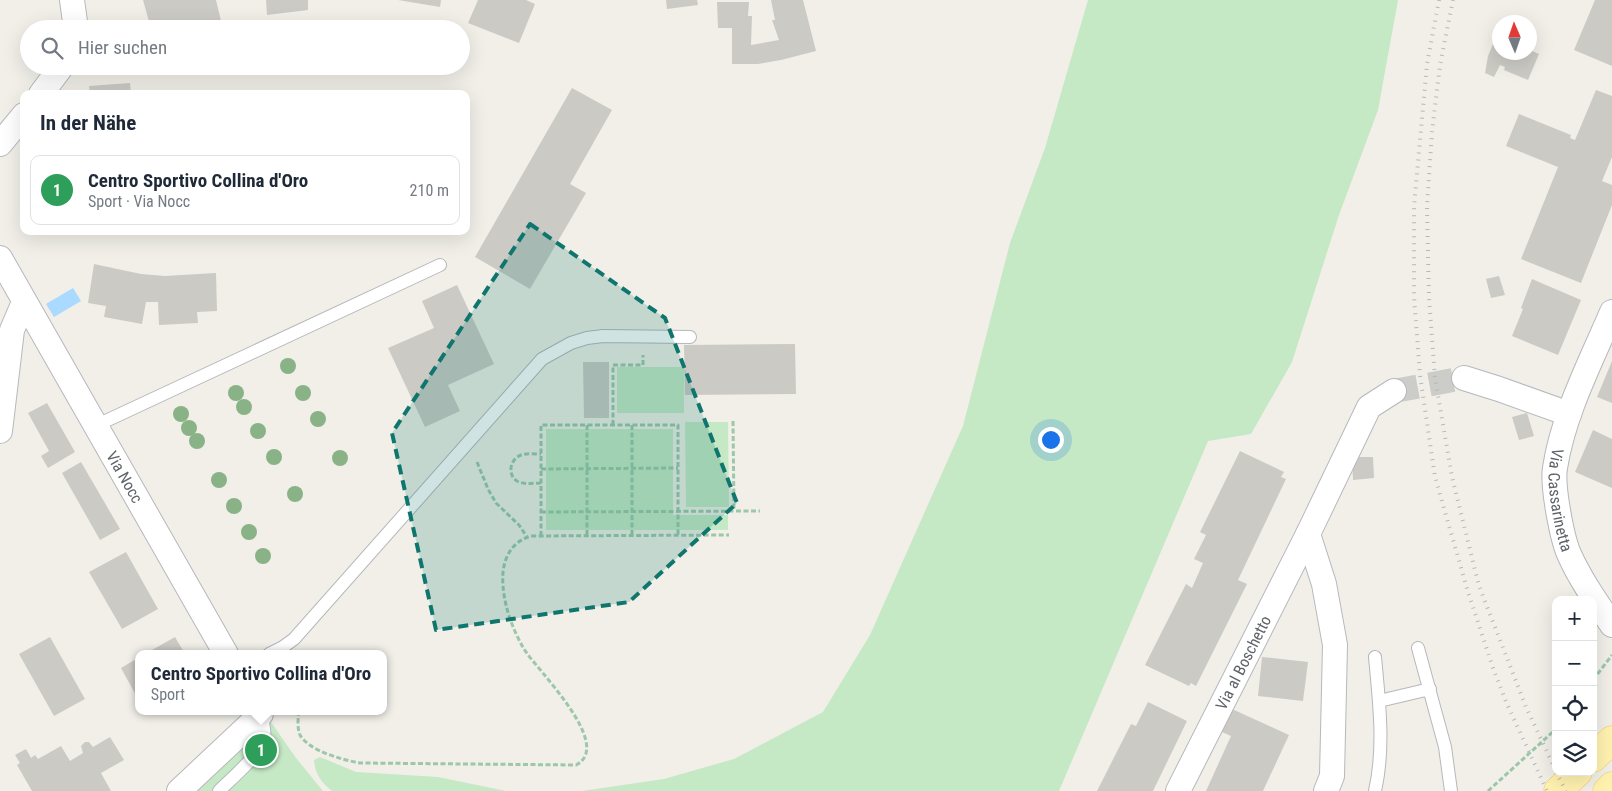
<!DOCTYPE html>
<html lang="de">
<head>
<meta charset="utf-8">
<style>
  body { margin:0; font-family:"Roboto Condensed",sans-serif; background:#f2f2f3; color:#1f2937 }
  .controls { position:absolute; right:15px; bottom:15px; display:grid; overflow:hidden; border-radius:10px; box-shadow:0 5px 20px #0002 }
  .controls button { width:45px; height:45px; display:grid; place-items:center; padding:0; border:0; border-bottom:1px solid #e0e1e3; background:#fff; color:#1f2937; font:25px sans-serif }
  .compass { position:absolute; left:1492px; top:15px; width:45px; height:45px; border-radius:50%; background:#fff; box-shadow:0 5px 20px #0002; rotate:358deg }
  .you { position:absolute; left:1050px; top:439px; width:18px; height:18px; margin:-12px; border:4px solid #fff; border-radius:50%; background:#1a73e8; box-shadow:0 0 0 8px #1a73e833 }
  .badge { display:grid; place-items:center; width:32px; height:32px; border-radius:50%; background:#ea4335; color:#fff; font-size:16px; font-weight:700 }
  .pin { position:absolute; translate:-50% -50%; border:2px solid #fff; box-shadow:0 1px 5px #0006 }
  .popup { position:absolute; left:135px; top:650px; width:252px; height:65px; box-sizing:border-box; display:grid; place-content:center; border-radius:10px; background:#fff; filter:drop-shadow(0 1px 4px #0005); font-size:16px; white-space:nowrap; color:#747a83 }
  .popup b { font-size:19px; color:#1f2937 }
  .popup::after { content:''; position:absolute; left:50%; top:100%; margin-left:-10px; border:10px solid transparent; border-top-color:#fff }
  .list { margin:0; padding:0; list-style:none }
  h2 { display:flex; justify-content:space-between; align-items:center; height:65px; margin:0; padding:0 20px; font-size:21px }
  h2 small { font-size:16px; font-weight:400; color:#747a83 }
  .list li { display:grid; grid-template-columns:32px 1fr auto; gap:15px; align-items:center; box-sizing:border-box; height:70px; margin:0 10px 10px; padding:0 10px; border:1px solid #e0e1e3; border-radius:10px }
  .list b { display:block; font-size:19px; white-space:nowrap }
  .list p { margin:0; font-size:16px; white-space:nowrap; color:#747a83 }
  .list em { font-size:16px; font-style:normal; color:#747a83 }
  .icon { flex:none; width:28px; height:28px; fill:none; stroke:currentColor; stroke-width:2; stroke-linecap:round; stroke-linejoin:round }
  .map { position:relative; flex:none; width:1612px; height:791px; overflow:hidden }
  .search { position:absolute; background:#fff; box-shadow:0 5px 20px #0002; left:20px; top:20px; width:450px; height:55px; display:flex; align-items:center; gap:12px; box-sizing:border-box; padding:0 18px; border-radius:28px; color:#747a83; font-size:19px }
  .panel { position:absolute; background:#fff; box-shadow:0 5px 20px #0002; left:20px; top:90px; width:450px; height:145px; border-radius:10px }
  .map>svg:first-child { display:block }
  .green { fill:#c5e8c5 }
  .water { fill:#aadaff }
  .building { fill:#cccac5 }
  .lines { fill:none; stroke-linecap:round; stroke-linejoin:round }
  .minor-tunnel { stroke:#ccccc8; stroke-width:24; stroke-dasharray:24 12; stroke-linecap:butt }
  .service-casing { stroke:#b5b8bc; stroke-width:14 }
  .minor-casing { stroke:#b5b8bc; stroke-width:26 }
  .primary-casing { stroke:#f2c960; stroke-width:29 }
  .path { stroke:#9cc7a9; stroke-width:3; stroke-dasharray:5 2.5; stroke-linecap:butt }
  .service { stroke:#fff; stroke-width:12 }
  .minor { stroke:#fff; stroke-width:24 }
  .primary { stroke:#fff2af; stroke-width:28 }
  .rail { stroke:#b6b7b8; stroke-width:4; stroke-dasharray:1 6; stroke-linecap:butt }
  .tree { fill:#89b387 }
  .marked { fill:#0f766e; fill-opacity:0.2; stroke:#0f766e; stroke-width:4; stroke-dasharray:10 6; stroke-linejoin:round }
  .labels { text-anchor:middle; stroke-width:4; stroke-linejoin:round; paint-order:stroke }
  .street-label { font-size:16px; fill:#5f6368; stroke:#fff }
</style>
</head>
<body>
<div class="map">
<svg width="1612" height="791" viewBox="0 0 1612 791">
  <rect width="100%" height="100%" fill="#f1efe8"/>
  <path class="green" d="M1088,0h310l-20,110 -39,105 -47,147 -41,72 -43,7 -149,350h-477l82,-12 70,-20 89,-47 47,-77 93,-209 47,-183 35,-95z
    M617,367h67v46h-67z
    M685,422h43l1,85h-43z
    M546,429h127v86h55v15h-182z
    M271,722l25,36 27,33h-135l52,-49z
    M320,757l36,15 82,5 68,14h-174c-11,-9 -17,-17 -18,-31z"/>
  <path class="water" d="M73,288l8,13 -27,16 -8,-13z"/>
  <path class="building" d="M143,0h73l7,29h-72z
    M266,0h42v10l-41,5z
    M398,0h43l-1,7z
    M478,0h48l9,4 -16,39 -51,-20z
    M666,0h31l1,5 -31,4z
    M771,0h32l13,51 -35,9 -23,4h-26v-36h-14l-1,-26h32l-1,14h4l-1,29 28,-5 -7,-20h3z
    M1595,0h17v66l-38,-16z
    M1495,39l5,2v11h30v-2l9,4 -11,26 -24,-10 1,-3 -5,-2 -6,12 -9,-4 3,-17z
    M130,83l1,11h-41l-1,-8z
    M572,88l40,22 -42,74 16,9 -56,96 -55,-32z
    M1596,90l16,6v61l-10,24 10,4v20l-31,78 -60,-24 37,-92 -52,-21 13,-32 52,21 -1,3 5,2z
    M94,264l47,10 24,2 51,-3 1,38 -20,1 1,11 -39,2 -1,-23h-12l-4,22 -38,-7 2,-11 -18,-3z
    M1499,276l6,19 -14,3 -5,-19z
    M1532,279l49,21 -23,55 -46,-19 11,-27 -2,-1z
    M457,285l37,79 -46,21 12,26 -35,16 -37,-79 46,-20 -12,-27z
    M795,344l1,50 -111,1 -1,-50z
    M1612,361v42l-15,-6z
    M583,362h26v56h-25z
    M47,403l28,49 -27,16 -7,-12 8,-5 -21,-38z
    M1527,413l7,23 -15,4 -7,-23z
    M1593,430l19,9v49l-37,-16z
    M1240,451l44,21 -3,5 5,2 -48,101 9,4 -51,102 -5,-3 -2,3 -44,-21 41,-81 6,4 11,-25 -9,-4 12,-24 -6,-3z
    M1352,457h21l1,21 -21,2z
    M81,462l39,67 -20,11 -38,-67z
    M126,552l32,57 -36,20 -33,-57z
    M50,637l35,62 -31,17 -35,-62z
    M175,637l10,17h-40z
    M1262,657l46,5 -5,39 -45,-5z
    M138,658v41l-17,-31z
    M1148,702l39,19 -34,70h-56l34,-67 5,2z
    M1232,709l57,26 -26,56h-57l25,-55 -9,-4z
    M110,737l14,23 -23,13 10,18h-79l-15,-26 3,-2 -5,-8 11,-6 5,9 4,-3 3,4 23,-13 9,15 13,-8 -2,-7 4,-4h4l4,5z"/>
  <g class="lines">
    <path class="minor-tunnel" d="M1394,391l70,-13"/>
    <g class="service-casing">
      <path id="service" d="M95,426l345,-161
        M1418,648l27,99 6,44
        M269,654l14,-7 11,-8 248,-280 29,-16 16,-5 16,-2 87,1
        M1375,657c4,44 10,90 0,134
        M1379,701l51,-12
        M219,791c11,-11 40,-36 45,-50 2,-8 -1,-18 -3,-27"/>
    </g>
    <g class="minor-casing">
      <g id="minor">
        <path d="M72,0l4,29"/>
        <path d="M41,94l21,-28"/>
        <path d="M0,144l24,-29"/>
        <path id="s1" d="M0,258l226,396"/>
        <path id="s2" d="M1612,312c-21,49 -49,103 -57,156 -3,18 7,70 14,86 11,25 28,49 43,71"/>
        <path d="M1464,378l35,11 70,25"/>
        <path d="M0,431l12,-101 12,-28"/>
        <path d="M1308,534l16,50 11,61 -3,131 -6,15"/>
        <path d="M179,791l82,-77 -2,-3"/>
        <path id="s3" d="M1178,791l130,-257 61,-127 25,-16"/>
      </g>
    </g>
    <g class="primary-casing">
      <path id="primary" d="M1593,758l19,-18
        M1558,791l20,-19
        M1607,791l5,-5"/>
    </g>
    <path class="path" d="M733,421l1,90
      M587,425v110
      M613,425v-60h30v-10
      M632,425v111
      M477,462l11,27 8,14 23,22 8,12
      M541,469l137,-1
      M541,483c-8,0 -17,2 -24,-2 -10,-6 -7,-22 4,-26 6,-2 14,-1 20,-1
      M541,512l219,-1
      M541,536v-111h137v110
      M1593,680l19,-25
      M299,711c-1,7 -2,17 1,24 9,16 43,25 60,28l216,2c39,-20 -40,-96 -52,-116 -13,-22 -23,-51 -21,-77 2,-18 11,-31 28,-36l198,-1
      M1488,791l68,-62"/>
    <use href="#service" class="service"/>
    <use href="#minor" class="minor"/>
    <use href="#primary" class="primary"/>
    <path class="rail" d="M1439,0l-12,64 -13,142v91l6,78 15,102 33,115 26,79 13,33 40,87
      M1453,0l-13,65 -8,67 -5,74 2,92 6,80 17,99 27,109 47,121 30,64
      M1556,772l10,19"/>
  </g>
  <g class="tree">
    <circle cx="288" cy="366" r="8"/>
    <circle cx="236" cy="393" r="8"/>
    <circle cx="303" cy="393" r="8"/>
    <circle cx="244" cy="407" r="8"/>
    <circle cx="181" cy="414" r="8"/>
    <circle cx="318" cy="419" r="8"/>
    <circle cx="189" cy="428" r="8"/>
    <circle cx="258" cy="431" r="8"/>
    <circle cx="197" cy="441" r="8"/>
    <circle cx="274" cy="457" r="8"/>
    <circle cx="340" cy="458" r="8"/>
    <circle cx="219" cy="480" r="8"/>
    <circle cx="295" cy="494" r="8"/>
    <circle cx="234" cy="506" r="8"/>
    <circle cx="249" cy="532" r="8"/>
    <circle cx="263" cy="556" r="8"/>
  </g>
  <path class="marked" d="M530,224l135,94 72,185 -108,99 -193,28 -44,-197z"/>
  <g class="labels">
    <g class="street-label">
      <text dy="6" stroke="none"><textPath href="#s1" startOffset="252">Via Nocc</textPath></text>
      <text dy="6" stroke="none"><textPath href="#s2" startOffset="199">Via Cassarinetta</textPath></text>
      <text dy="6" stroke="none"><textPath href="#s3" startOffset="144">Via al Boschetto</textPath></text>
    </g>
  </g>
</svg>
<div class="controls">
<button>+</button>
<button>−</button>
<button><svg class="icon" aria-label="locate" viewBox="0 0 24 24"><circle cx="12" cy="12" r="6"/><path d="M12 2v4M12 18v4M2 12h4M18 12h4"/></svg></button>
<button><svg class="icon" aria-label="layers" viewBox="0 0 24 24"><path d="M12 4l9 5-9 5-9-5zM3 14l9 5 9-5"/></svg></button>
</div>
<svg class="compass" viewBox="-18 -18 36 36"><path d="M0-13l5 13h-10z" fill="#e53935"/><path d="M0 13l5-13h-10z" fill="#747a83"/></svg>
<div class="you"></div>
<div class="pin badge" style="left:261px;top:750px;background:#2e9e5b">1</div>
<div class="popup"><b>Centro Sportivo Collina d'Oro</b>Sport</div>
<div class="search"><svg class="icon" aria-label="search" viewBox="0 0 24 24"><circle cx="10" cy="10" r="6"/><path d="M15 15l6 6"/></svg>Hier suchen</div>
<section class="panel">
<h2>In der Nähe<small></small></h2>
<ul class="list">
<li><span class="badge" style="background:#2e9e5b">1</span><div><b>Centro Sportivo Collina d'Oro</b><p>Sport · Via Nocc</p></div><em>210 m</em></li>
</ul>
</section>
</div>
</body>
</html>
